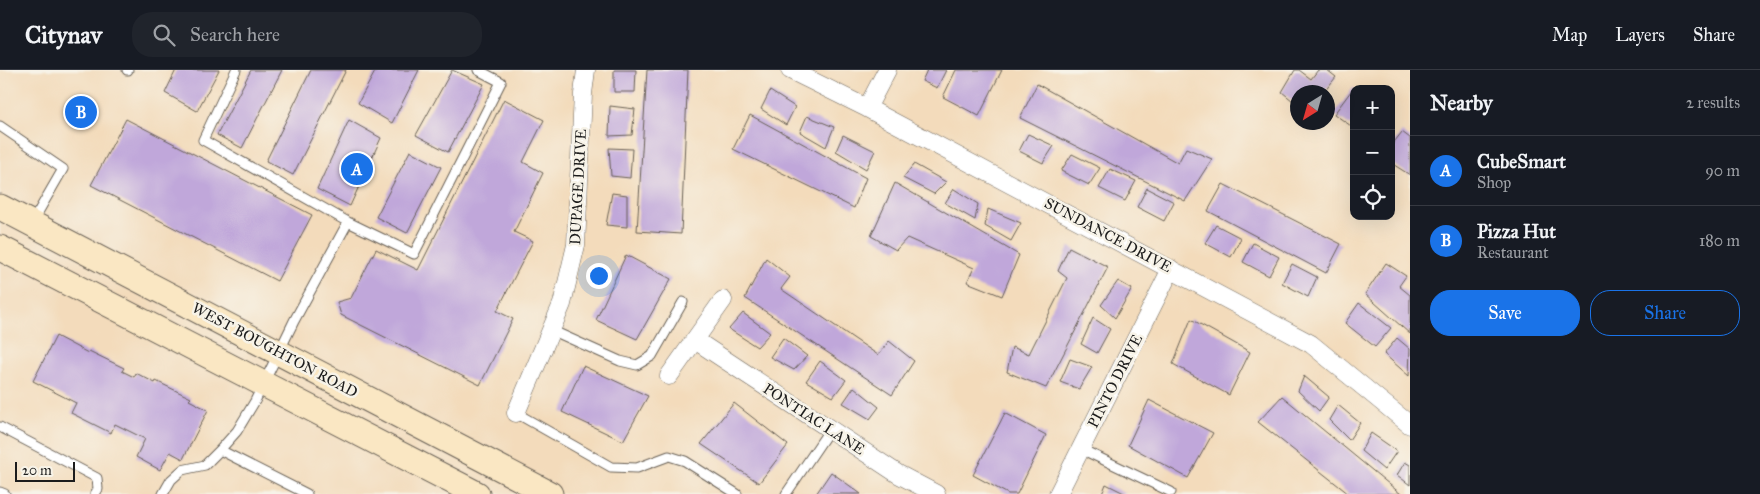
<!DOCTYPE html>
<html lang="en">
<head>
<meta charset="utf-8">
<style>
  body { margin:0; font-family:"IM FELL Great Primer",serif; background:#20242c; color:#f1f3f6 }
  .controls { position:absolute; right:15px; top:15px; display:grid; overflow:hidden; border-radius:10px; box-shadow:0 5px 20px #0002 }
  .controls button { width:45px; height:45px; display:grid; place-items:center; padding:0; border:0; border-bottom:1px solid #363941; background:#171b24; color:#f1f3f6; font:25px sans-serif }
  .compass { position:absolute; left:1290px; top:15px; width:45px; height:45px; border-radius:50%; background:#171b24; box-shadow:0 5px 20px #0002; rotate:217deg }
  .scale { position:absolute; left:15px; bottom:12px; width:60px; box-sizing:border-box; padding-left:5px; border:2px solid #1c1c1c; border-top:0; font-size:14px; line-height:18px; white-space:nowrap; color:#1c1c1c; -webkit-text-stroke:4px #f7f3e8; paint-order:stroke }
  .you { position:absolute; left:598px; top:205px; width:18px; height:18px; margin:-12px; border:4px solid #fff; border-radius:50%; background:#1a73e8; box-shadow:0 0 0 8px #1a73e833 }
  .badge { display:grid; place-items:center; width:32px; height:32px; border-radius:50%; background:#1a73e8; color:#fff; font-size:16px; font-weight:700 }
  .pin { position:absolute; translate:-50% -50%; border:2px solid #fff; box-shadow:0 1px 5px #0006 }
  .list { margin:0; padding:0; list-style:none }
  h2 { display:flex; justify-content:space-between; align-items:center; height:65px; margin:0; padding:0 20px; font-size:21px }
  h2 small { font-size:16px; font-weight:400; color:#9ea1a6 }
  .list li { display:grid; grid-template-columns:32px 1fr auto; gap:15px; align-items:center; box-sizing:border-box; height:70px; padding:0 20px; border-top:1px solid #363941 }
  .list b { display:block; font-size:19px; white-space:nowrap }
  .list p { margin:0; font-size:16px; white-space:nowrap; color:#9ea1a6 }
  .list em { font-size:16px; font-style:normal; color:#9ea1a6 }
  .actions { display:flex; gap:10px; padding:15px 20px }
  .actions a { flex:1; padding:11px 0; border:1px solid #1a73e8; border-radius:20px; text-align:center; font-size:18px; color:#1a73e8 }
  .actions .main { background:#1a73e8; color:#fff }
  .icon { flex:none; width:28px; height:28px; fill:none; stroke:currentColor; stroke-width:2; stroke-linecap:round; stroke-linejoin:round }
  .map { position:relative; flex:none; width:1410px; height:424px; overflow:hidden }
  header { display:flex; align-items:center; gap:30px; box-sizing:border-box; height:70px; padding:0 25px; background:#171b24; border-bottom:1px solid #363941 }
  header strong { font-size:24px }
  nav { display:flex; gap:28px; margin-inline-start:auto; font-size:18px }
  .search { width:350px; height:45px; background:#20242c; display:flex; align-items:center; gap:12px; box-sizing:border-box; padding:0 18px; border-radius:20px; color:#9ea1a6; font-size:19px }
  main { display:flex }
  aside { flex:1; background:#171b24 }
  .map>svg:first-child { display:block }
  .building { fill:#c0a7da }
  .lines { fill:none; stroke-linecap:round; stroke-linejoin:round }
  .lane-casing { stroke:#675f54; stroke-width:11 }
  .street-casing { stroke:#675f54; stroke-width:19 }
  .secondary-casing { stroke:#675f54; stroke-width:27 }
  .lane { stroke:#fff; stroke-width:9 }
  .street { stroke:#fff; stroke-width:18 }
  .secondary { stroke:#fae7c3; stroke-width:25 }
  .labels { text-anchor:middle; stroke-width:5; stroke-linejoin:round; paint-order:stroke }
  .street-label { font-size:15px; fill:#1c1c1c; stroke:#f7f3e8 }
</style>
</head>
<body>
<header>
<strong>Citynav</strong>
<div class="search"><svg class="icon" aria-label="search" viewBox="0 0 24 24"><circle cx="10" cy="10" r="6"/><path d="M15 15l6 6"/></svg>Search here</div>
<nav><a>Map</a><a>Layers</a><a>Share</a></nav>
</header>
<main>
<div class="map">
<svg width="1410" height="424" viewBox="0 0 1410 424">
  <rect width="100%" height="100%" fill="#f7f3e8"/>
  <filter id="ink" filterUnits="userSpaceOnUse"><feTurbulence type="fractalNoise" baseFrequency=".02" numOctaves="2"/><feDisplacementMap in="SourceGraphic" scale="10" xChannelSelector="R" yChannelSelector="G"/><feConvolveMatrix kernelMatrix="1 2 1 2 8 2 1 2 1" color-interpolation-filters="sRGB"/></filter>
  <filter id="wash" filterUnits="userSpaceOnUse"><feTurbulence type="fractalNoise" baseFrequency=".0096" numOctaves="4" result="noise"/><feDisplacementMap in="SourceGraphic" scale="20" xChannelSelector="R" yChannelSelector="G"/><feGaussianBlur stdDeviation="1.12" result="paint"/><feColorMatrix in="noise" values="0 0 0 0 0 0 0 0 0 0 0 0 0 0 0 0 0 1.4 0 .05"/><feComposite in="paint" operator="in"/></filter>
  <g filter="url(#wash)">
    <rect width="100%" height="100%" fill="#f3dbbb"/>
    <g id="blocks">
      <path class="building" d="M176,0h43l-22,41 -32,-18z
        M251,0h31l-40,78 -25,-13z
        M311,0h35l-53,105 -27,-14z
        M376,0h43l-27,53 -34,-20z
        M452,0l32,14 -36,68 -32,-17z
        M614,0h22l-1,22h-21z
        M647,0h41l-7,164 -44,-3z
        M927,0h19l-9,18 -15,-7z
        M956,0h46l-23,46 -36,-19z
        M1295,0h4l12,9 7,-9h9l9,7 -12,15h-26v13l-16,-13z
        M1037,14l141,79 8,-15 26,11 -27,42 -165,-83z
        M1354,17v41l-20,-14z
        M770,21l25,16 -9,18 -25,-16z
        M504,29l40,21 -21,42 20,11 -29,59 19,9 -36,70 16,8 -33,66 -139,-70 -4,-13 14,-4 25,-49 42,21z
        M610,36l25,3 -3,26 -23,1z
        M750,45l116,63 -12,30 -121,-59z
        M807,46l27,11 -8,20 -26,-15z
        M126,49l186,96 -35,66 -186,-96z
        M349,50l32,18 -31,68 -33,-17z
        M1402,62l8,6v37l-19,-12v-17z
        M1028,64l26,12 -11,17 -24,-12z
        M843,65l32,16 -9,18 -30,-18z
        M609,78l23,1 -2,29 -19,-2z
        M410,81l31,16 -34,66 -31,-16z
        M1072,84l28,14 -11,17 -28,-14z
        M914,94l32,18 -12,12 -31,-16z
        M1110,99l26,12 -11,20 -26,-13z
        M895,113l124,72 -17,41 -35,-14 7,-14 -67,-30 -11,12 -25,-14z
        M1223,114l118,60 -15,29 -118,-62z
        M1147,118l27,14 -10,19 -27,-14z
        M954,119l24,15 -3,16 -30,-17z
        M612,123l15,2v32l-21,-2z
        M988,139l33,14 -10,18 -26,-15z
        M1216,155l25,13 -10,19 -26,-14z
        M1253,173l26,14 -10,19 -26,-14z
        M1069,177l39,20 -62,121 -39,-16 5,-25 17,7 38,-76 -9,-7z
        M626,185l45,24 -34,60 -41,-19z
        M766,188l24,19 -9,12 97,66 11,-14 25,20 -22,34 -147,-97z
        M1386,193l20,13 -7,10 11,9v39l-45,-40z
        M1292,194l25,13 -9,20 -26,-14z
        M1118,211l14,8 -17,29 -14,-13z
        M1359,233l32,25 -16,19 -30,-24z
        M743,243l27,20 -13,14 -28,-18z
        M1093,248l17,11 -13,24 -16,-9z
        M1191,249l59,33 -21,43 -56,-31z
        M56,266l32,17 1,-2 35,17 -2,3 12,6 2,-4 19,10 1,-2 35,17 -2,2 19,10 -25,49 -13,-7 -10,18 -24,-13 9,-18 -30,-15 -4,9 -40,-20 5,-10 -43,-22z
        M783,268l24,18 -13,14 -24,-13z
        M1397,268l13,11 -1,27 -25,-22z
        M1070,289l22,8 -13,22 -19,-7z
        M820,291l26,19 -13,17 -27,-16z
        M583,296l65,30 -25,45 -61,-29z
        M1304,306l25,21 -10,14 -21,-20z
        M854,317l25,20 -9,12 -27,-16z
        M1282,326l119,98h-52l-91,-72z
        M1149,330l64,33 -25,45 -60,-33z
        M734,333l54,42 -29,38 -58,-39z
        M1338,335l22,18 -11,17 -20,-20z
        M1005,343l41,22 -29,59h-9l-35,-19z
        M1371,363l26,18 -13,19 -23,-19z
        M1405,392l5,3v20l-13,-10z
        M831,402l30,22h-45z
        M1106,414l20,10h-24z"/>
    </g>
  </g>
  <g filter="url(#ink)">
    <use href="#blocks" fill-opacity="0" stroke="#675f54" stroke-width="1"/>
    <g class="lines">
      <g class="lane-casing">
        <path id="lane" d="M127,0h1
          M236,0l-33,70 145,82 66,32 87,-172 -23,-12
          M0,56l63,43 -30,52
          M551,260l69,31 17,4 15,-9 31,-54
          M516,343l95,54 26,1 32,-12 16,5 52,33
          M0,357l97,51 1,11 -3,5
          M1081,379l90,43
          M220,380l17,-19 18,-30 39,-80 54,-99
          M0,422l5,2
          M163,424l8,-14 11,-10 23,-5 15,-15 87,44
          M786,424l44,-65"/>
      </g>
      <g class="street-casing">
        <path id="street" d="M790,0l77,38 444,236 99,81
          M867,38l20,-38
          M695,270l203,134 38,20
          M669,306l54,-76
          M516,343l46,-109 14,-59 7,-151 3,-24
          M1058,424l113,-225"/>
      </g>
      <g class="secondary-casing">
        <path id="secondary" d="M0,137l550,287
          M0,178l477,246"/>
      </g>
      <use href="#lane" class="lane"/>
      <use href="#street" class="street"/>
      <use href="#secondary" class="secondary"/>
    </g>
  </g>
  <g class="labels">
    <g class="street-label">
      <text transform="translate(578 117) rotate(-87)" y="5">DUPAGE DRIVE</text>
      <text transform="translate(1108 165) rotate(28)" y="5">SUNDANCE DRIVE</text>
      <text transform="translate(275 280) rotate(28)" y="5">WEST BOUGHTON ROAD</text>
      <text transform="translate(1115 311) rotate(-63)" y="5">PINTO DRIVE</text>
      <text transform="translate(814 349) rotate(33)" y="5">PONTIAC LANE</text>
    </g>
  </g>
</svg>
<div class="controls">
<button>+</button>
<button>−</button>
<button><svg class="icon" aria-label="locate" viewBox="0 0 24 24"><circle cx="12" cy="12" r="6"/><path d="M12 2v4M12 18v4M2 12h4M18 12h4"/></svg></button>
</div>
<svg class="compass" viewBox="-18 -18 36 36"><path d="M0-13l5 13h-10z" fill="#e53935"/><path d="M0 13l5-13h-10z" fill="#9ea1a6"/></svg>
<div class="scale">20 m</div>
<div class="you"></div>
<div class="pin badge" style="left:357px;top:99px">A</div>
<div class="pin badge" style="left:81px;top:42px">B</div>
</div>
<aside>
<h2>Nearby<small>2 results</small></h2>
<ul class="list">
<li><span class="badge">A</span><div><b>CubeSmart</b><p>Shop</p></div><em>90 m</em></li>
<li><span class="badge">B</span><div><b>Pizza Hut</b><p>Restaurant</p></div><em>180 m</em></li>
</ul>
<div class="actions"><a class="main">Save</a><a>Share</a></div>
</aside>
</main>
</body>
</html>
